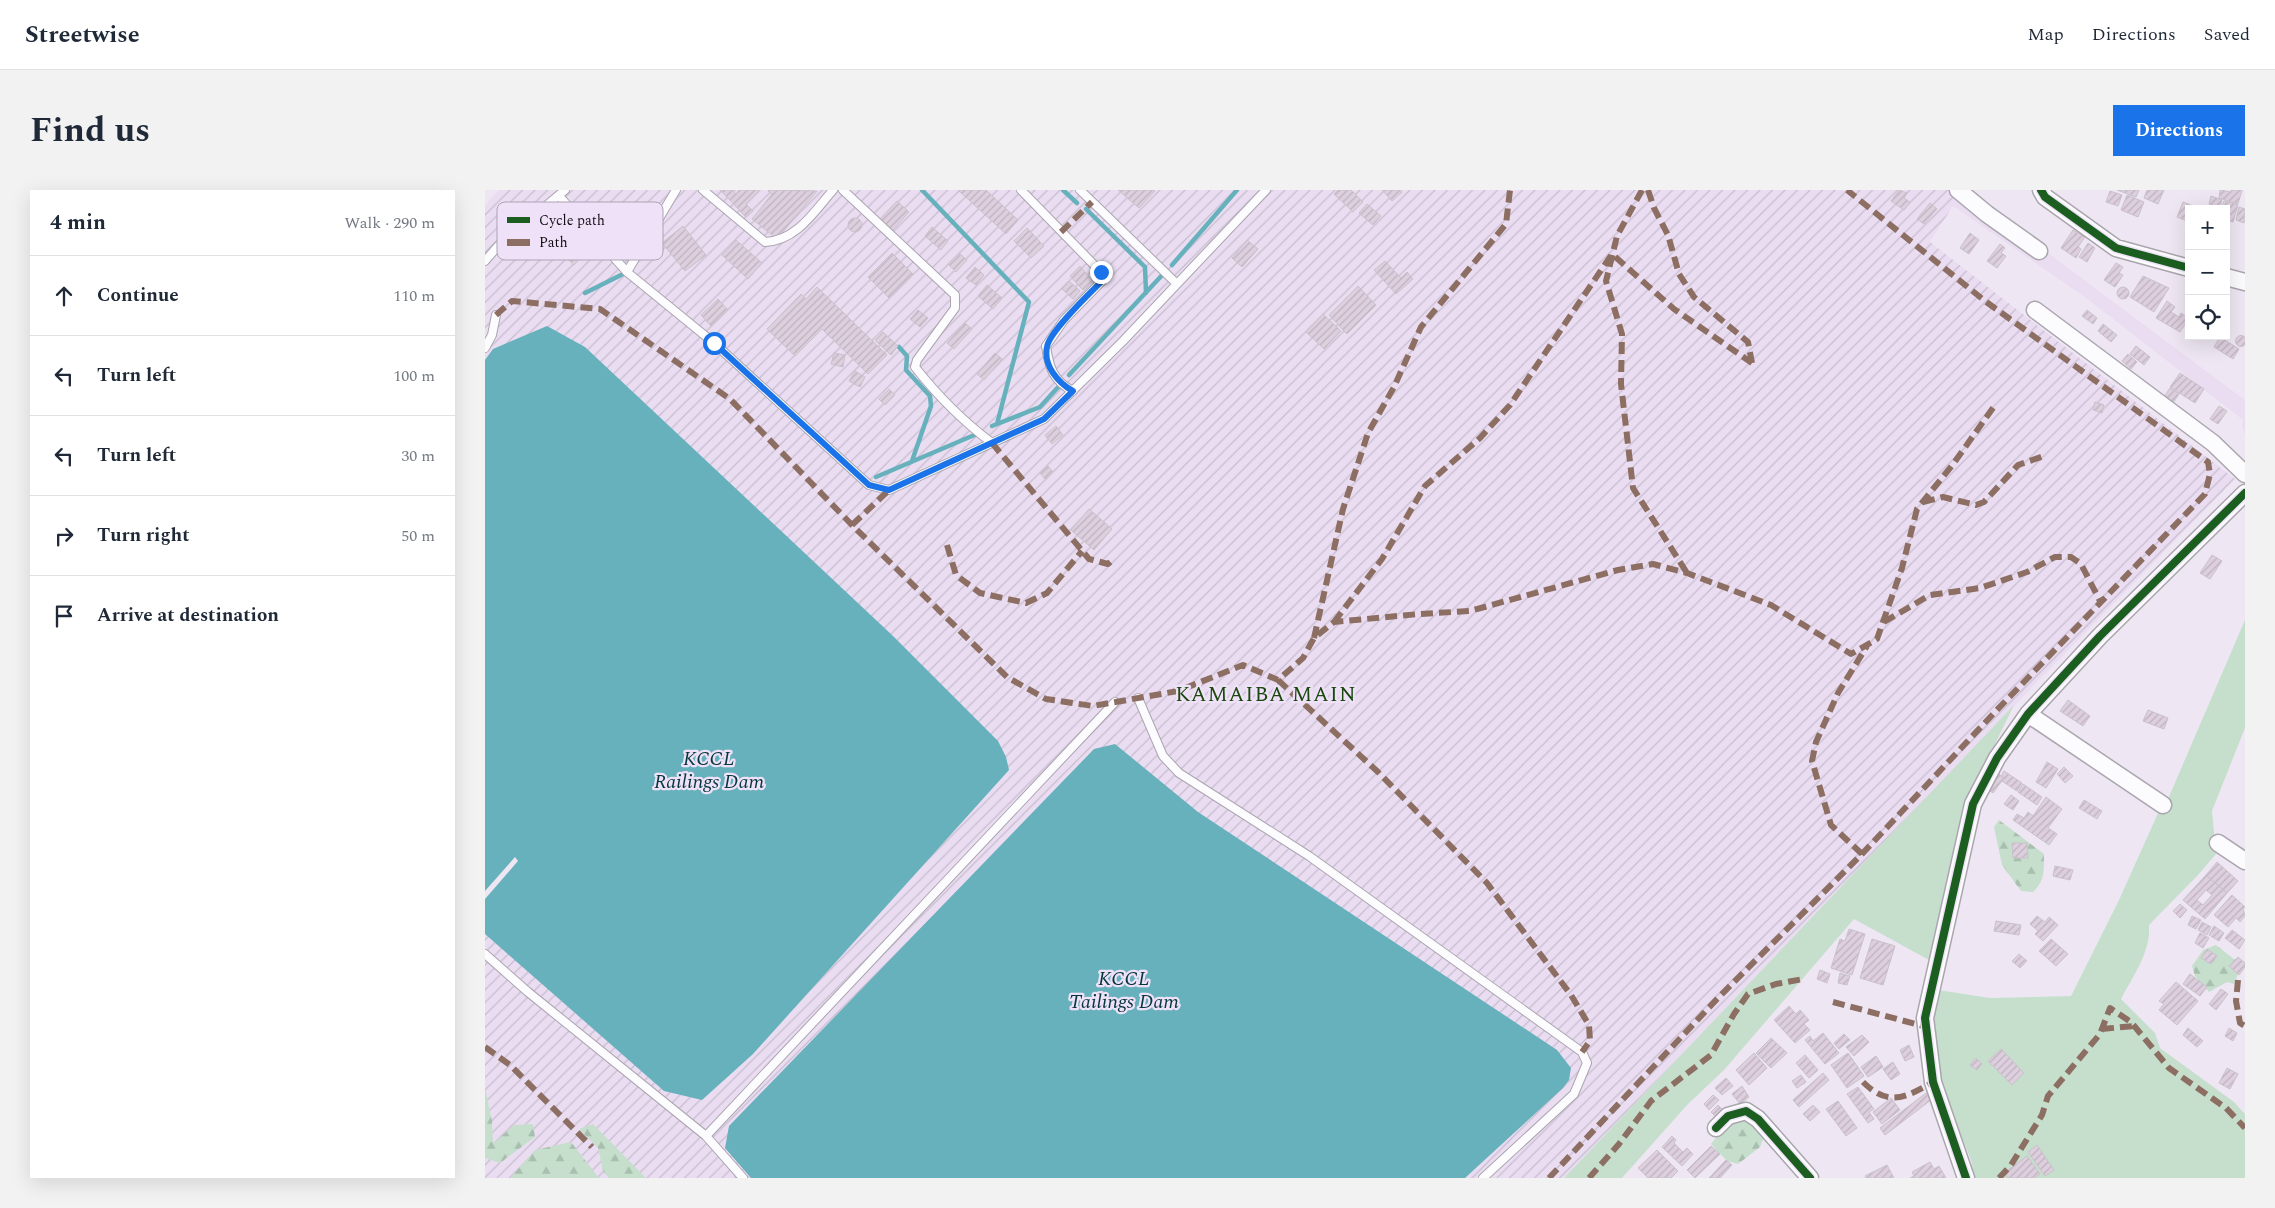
<!DOCTYPE html>
<html lang="en">
<head>
<meta charset="utf-8">
<style>
  body { margin:0; font-family:Spectral,serif; background:#f2f2f3; color:#1f2937 }
  .controls { position:absolute; right:15px; top:15px; display:grid; overflow:hidden; border-radius:0px; box-shadow:0 5px 20px #0002 }
  .controls button { width:45px; height:45px; display:grid; place-items:center; padding:0; border:0; border-bottom:1px solid #e0e1e3; background:#fff; color:#1f2937; font:25px sans-serif }
  .stop { position:absolute; width:15px; height:15px; margin:-11px; border:4px solid #1a73e8; border-radius:50%; background:#fff }
  .stop.end { background:#1a73e8; border-color:#fff; box-shadow:0 1px 5px #0008 }
  .list { margin:0; padding:0; list-style:none }
  h2 { display:flex; justify-content:space-between; align-items:center; height:65px; margin:0; padding:0 20px; font-size:21px }
  h2 small { font-size:16px; font-weight:400; color:#747a83 }
  .list li { display:grid; grid-template-columns:32px 1fr auto; gap:15px; align-items:center; box-sizing:border-box; height:80px; padding:0 20px; border-top:1px solid #e0e1e3 }
  .list b { display:block; font-size:19px; white-space:nowrap }
  .list em { font-size:16px; font-style:normal; color:#747a83 }
  .icon { flex:none; width:28px; height:28px; fill:none; stroke:currentColor; stroke-width:2; stroke-linecap:round; stroke-linejoin:round }
  .map { position:relative; flex:none; width:1760px; height:988px; overflow:hidden; border-radius:0px }
  header { display:flex; align-items:center; gap:30px; box-sizing:border-box; height:70px; padding:0 25px; background:#fff; border-bottom:1px solid #e0e1e3 }
  header strong { font-size:24px }
  nav { display:flex; gap:28px; margin-inline-start:auto; font-size:18px }
  .intro { display:flex; align-items:center; justify-content:space-between; box-sizing:border-box; height:120px; padding:0 30px }
  h1 { margin:0; font-size:35px }
  .button { padding:12px 22px; border-radius:0px; background:#1a73e8; color:#fff; font-size:18px; font-weight:700 }
  main { display:flex; gap:30px; padding:0 30px }
  aside { flex:1; background:#fff; border-radius:0px; box-shadow:0 5px 20px #0002 }
  .map>svg:first-child { display:block }
  .built { fill:#eaddf2 }
  .industrial { fill:url(#industrial-furrows) }
  .green { fill:#c5dfcc }
  .forest { fill:url(#forest-firs) }
  .water { fill:#66b1bc }
  .pier { fill:#eee7f3 }
  .lines { fill:none; stroke-linecap:round; stroke-linejoin:round }
  .stream { stroke:#66b1bc; stroke-width:4.5 }
  .building { fill:url(#building-hatch); stroke:#c9c2ca; fill-rule:evenodd }
  .lane-casing { stroke:#aaa5ae; stroke-width:10 }
  .street-casing { stroke:#aaa5ae; stroke-width:19 }
  .lane { stroke:#fcfbfd; stroke-width:8 }
  .street { stroke:#fcfbfd; stroke-width:16 }
  .quiet { stroke:#8d6e63; stroke-width:6; stroke-dasharray:12 6; stroke-linecap:butt }
  .cycleway-casing { stroke:#efe2f8; stroke-width:11 }
  .cycleway { stroke:#1b5e20; stroke-width:8 }
  .route { stroke:#1a73e8; stroke-width:6 }
  .labels { text-anchor:middle; stroke-width:4.5; stroke-linejoin:round; paint-order:stroke }
  .water-label { font-size:20px; font-style:italic; fill:#04373b; stroke:#efe2f8 }
  .quarter-label { font-size:21px; letter-spacing:1px; fill:#1a480e; stroke:#efe2f8 }
  .key { fill:#efe2f8; stroke:#ada3b4; stroke-width:1 }
  .key-label { font-size:14px; fill:#130f16 }
</style>
</head>
<body>
<header>
<strong>Streetwise</strong>
<nav><a>Map</a><a>Directions</a><a>Saved</a></nav>
</header>
<div class="intro"><h1>Find us</h1><a class="button">Directions</a></div>
<main>
<aside>
<h2>4 min<small>Walk · 290 m</small></h2>
<ul class="list">
<li><svg class="icon" aria-label="ahead" viewBox="0 0 24 24"><path d="M12 20V5M6 11l6-6 6 6"/></svg><div><b>Continue</b></div><em>110 m</em></li>
<li><svg class="icon" aria-label="left" viewBox="0 0 24 24"><path d="M17 20v-9H6M10 6l-5 5 5 5"/></svg><div><b>Turn left</b></div><em>100 m</em></li>
<li><svg class="icon" aria-label="left" viewBox="0 0 24 24"><path d="M17 20v-9H6M10 6l-5 5 5 5"/></svg><div><b>Turn left</b></div><em>30 m</em></li>
<li><svg class="icon" aria-label="right" viewBox="0 0 24 24"><path d="M7 20v-9h11M14 6l5 5-5 5"/></svg><div><b>Turn right</b></div><em>50 m</em></li>
<li><svg class="icon" aria-label="arrive" viewBox="0 0 24 24"><path d="M6 21V4h12l-3 4 3 4H6"/></svg><div><b>Arrive at destination</b></div></li>
</ul>
</aside>
<div class="map">
<svg width="1760" height="988" viewBox="0 0 1760 988">
  <defs>
    <pattern id="industrial-furrows" width="10" height="10" patternUnits="userSpaceOnUse" patternTransform="scale(1.25)"><rect width="10" height="10" fill="#eaddf2"/><path d="M-1 1l2-2M0 10L10 0M9 11l2-2" fill="none" stroke="#c8bccf"/></pattern>
    <pattern id="forest-firs" width="22" height="20" patternUnits="userSpaceOnUse" patternTransform="scale(1.25)"><rect width="22" height="20" fill="#c5dfcc"/><path d="M5 1l3.5 6h-7zM16 11l3.5 6h-7z" fill="#a8beae"/></pattern>
    <pattern id="building-hatch" width="6" height="6" patternUnits="userSpaceOnUse" patternTransform="scale(1.25)"><rect width="6" height="6" fill="#decfde"/><path d="M-1 1l2-2M0 6l6-6M5 7l2-2" fill="none" stroke="#beb1be"/></pattern>
  </defs>
  <rect width="100%" height="100%" fill="#eee7f3"/>
  <path class="built" d="M1478,3l77,54 205,153v36l-3,-10 1,-6 -157,-122 -133,-92z"/>
  <path class="industrial" d="M14,0h1470l-6,3 -10,13 -23,36 305,237 -255,262 -416,437h-1079v-973z"/>
  <path class="green" d="M1760,430v108l-33,83 4,43 -18,21 -49,50c2,27 -16,51 -28,74l34,34 5,15 74,54 11,12v64h-271l-3,-18 -31,-77 -6,-72 4,-21 52,8 81,-2 48,-96 40,-89 9,-12z
    M1529,515l-19,39 -25,64 -41,152 -75,-41 -130,151 -36,34 -66,74h-58z"/>
  <path class="forest" d="M1514,630l45,34c0,16 1,27 -11,38l-12,-1 -19,-26 -8,-38z
    M1731,755l23,18v8l-5,13 -7,-2 -18,10 -14,-16 -3,-10 11,-16z
    M0,898l7,33 1,23 21,-19 19,-1 2,13 -35,26 -15,-5z
    M1253,928l13,1 15,13 -6,15 -22,17 -11,-3 -16,-17 16,-21z
    M108,934l52,53 1,1h-37l-6,-7 -5,-23 -19,-19z
    M86,952l28,36h-89l25,-28z"/>
  <path class="water" d="M62,136l38,21 308,289 105,105 8,16 3,13 -256,284 -51,46 -38,-9 -179,-157v-574l8,-11z
    M630,554l83,68 359,238 14,18 -2,12 -6,8 -98,90h-714l-26,-30 4,-22 365,-377z"/>
  <path class="pier" d="M30,667l3,4 -33,38v-8z"/>
  <g class="lines">
    <path class="stream" d="M437,0l107,112 -32,122
      M578,0l14,13
      M601,19l59,58 1,26
      M687,75l65,-75
      M100,103l42,-21
      M414,157l8,9 -1,14 24,26 1,10 -19,55
      M584,185l96,-103
      M507,236l48,-19 20,-22
      M391,287l103,-44"/>
  </g>
  <path class="building" d="M235,0h12l4,4 3,-4h21l-14,14 7,7 -7,6z
    M285,0l47,1 -40,48 -25,-20 20,-25 -4,-3z
    M473,0h28l32,30 -12,14z
    M633,0h36l1,1 -16,17z
    M853,0h13l12,12 -10,10 -19,-18z
    M897,0h19l1,2 -10,9z
    M1414,0l8,3 -3,5 6,4 -6,8 -13,-9z
    M1632,0h22l-3,7z
    M1662,0h17l-6,14 -14,-6z
    M1735,0l11,2v-2h11l-4,14 -19,-6z
    M1625,1l12,4 -4,11 -12,-4z
    M1642,5l17,7 -6,15 -17,-7z
    M1726,6l11,4 -2,7 -11,-3z
    M412,11l12,11 -17,19 -12,-12z
    M1739,11l14,4 -5,17 -7,-2v-11h-5z
    M1698,12l13,5 -7,2 -2,12 -10,-4z
    M1445,13l7,6 -13,15 -7,-5z
    M882,14l14,12 -8,9 -14,-12z
    M1754,17l6,2 -1,14 -8,-3z
    M73,26l33,31 -17,18 -33,-31z
    M363 35a7 7 0 1 1 14 0a7 7 0 1 1-14 0Z
    M198,36l23,29 -21,16 -23,-28z
    M447,37l16,14 -7,9 -16,-14z
    M542,38l17,18 -13,12 -17,-17z
    M1588,40l12,7 -7,10 3,2 -5,9 -15,-10z
    M1485,43l9,7 -10,14 -9,-6z
    M251,50l26,23 -14,16 -26,-24z
    M762,50l11,9 -16,18 -10,-9z
    M1603,53l7,5 -8,14 -8,-5z
    M1515,54l5,4 -4,5 5,3 -9,12 -10,-7z
    M407,63l21,21 -24,24 -21,-21z
    M474,63l8,7 -11,12 -8,-8z
    M900,71l16,17 6,-6 6,7 -17,15 -22,-24z
    M1631,73l7,4 -4,6 4,2 -8,12 -11,-7z
    M595,76l13,15 -10,9 -13,-14z
    M490,77l9,8 -8,10 -10,-7z
    M1658,86l26,12 -15,24 -24,-15z
    M584,91l11,10 -7,8 -11,-10z
    M502,95l15,13 -9,11 -15,-13z
    M873,96l18,19 -29,29 -18,-19z
    M1632 103a6 6 0 1 1 12 0a6 6 0 1 1-12 0Z
    M332,97l70,68 -19,19 -46,-45 -27,27 -28,-27 34,-35 5,5z
    M233,109l10,11 -17,16 -10,-11z
    M1682,111l8,6 -4,5 8,5 2,-4 8,5 -9,14 -24,-14z
    M433,120l10,8 -8,9 -10,-8z
    M1602,120l10,8 -4,6 -11,-8z
    M838,124l18,17 -17,18 -18,-17z
    M480,133l7,6 -18,20 -7,-6z
    M1618,134l14,11 -6,7 -13,-11z
    M398,142l15,14 -7,9 -16,-15z
    M1750.5 151a5.5 5.5 0 1 1 11 0a5.5 5.5 0 1 1-11 0Z
    M1735,147l19,12 -6,10 -19,-12z
    M1651,156l14,11 -6,8 -14,-11z
    M349,163l11,2 -2,12 -12,-3z
    M510,163l7,6 -18,21 -7,-6z
    M1643,164l9,8 -6,7 -9,-8z
    M370,181l10,6 -5,10 -11,-6z
    M1695,183l24,16 -9,14 -25,-16z
    M1685,198l9,6 -6,9 -9,-6z
    M404,199l6,6 -10,10 -6,-6z
    M1610,212l9,3 -2,8 -9,-3z
    M1734,216l8,5 -9,13 -8,-5z
    M571,236l7,9 -11,9 -7,-9z
    M563,276l5,6 -8,7 -5,-6z
    M604,319l23,20 -18,21 -23,-20z
    M1727,365l10,6 -12,18 -10,-6z
    M1583,510l22,16 -7,10 -23,-15z
    M1663,520l20,8 -4,11 -21,-8z
    M1562,572l11,7 -12,19 -10,-6z
    M1579,577l9,9 -8,7 -8,-9z
    M1519,581l18,12 -5,8 -15,-10 2,-3 -3,-2z
    M1512,583l7,5 -11,15 -7,-5z
    M1538,594l19,13 -5,8 -19,-13z
    M1526,605l8,6 -6,9 -9,-6z
    M1561,607l16,12 -14,19 9,6 -8,11 -36,-25 4,-6 7,4 4,-6 5,4z
    M1599,610l18,11 -5,8 -18,-11z
    M1527,653h15l1,15h-15z
    M1732,672l21,19 -11,12 -21,-18z
    M1570,676l18,4 -3,10 -17,-4z
    M1721,685l21,18 -22,26 -22,-19zM1721,700l6,5 -9,10 -6,-5z
    M1747,705l13,12 -2,2 2,7 -5,6 -4,-4 -8,9 -14,-12z
    M1695,714l7,6 -7,8 -7,-7z
    M1552,726l8,6 4,-5 9,8 -15,16 -8,-7 3,-3 -8,-7z
    M1707,726l9,4 -5,9 -8,-4z
    M1511,731l25,4 -2,10 -25,-4z
    M1717,732l9,5 -4,8 -9,-5z
    M1729,736l10,7 -5,8 -10,-6z
    M1364,739l16,5 -13,41 -21,-7 9,-29 5,2z
    M1747,740l13,10 -6,9 -14,-11z
    M1715,743l9,5 -6,10 -8,-5z
    M1387,749l23,7 -12,39 -23,-7z
    M1566,749l17,15 -12,12 -17,-15z
    M1722,759l10,7 -6,8 -10,-6z
    M1534,764l8,7 -7,7 -8,-7z
    M1753,767l7,6v4l-6,8 -10,-9z
    M1335,780l10,4 -3,9 -10,-4z
    M1355,783l10,3 -3,9 -9,-2z
    M1705,784l17,13 -7,9 -17,-12z
    M1691,792l22,19 -21,24 -18,-15 5,-6 -5,-3z
    M1736,799l7,5 -12,16 -7,-6z
    M1304,816l7,8 4,-4 9,10 -5,4 6,6 -15,13 -21,-23z
    M1703,838l15,13 -6,6 -14,-12z
    M1744,838l8,5 -4,8 -8,-5z
    M1338,843l16,20 -14,11 -20,-24 5,-4 3,5z
    M1359,844l6,6 -11,9 -5,-6z
    M1377,845l7,7 -15,14 -8,-9z
    M1286,848l16,15 -16,15 -15,-15z
    M1424,855l5,12 -9,4 -5,-11z
    M1516,859l23,24 -12,12 -24,-24z
    M1269,863l13,15 -18,17 -13,-15z
    M1363,863l16,23 -17,12 -16,-23z
    M1320,865l13,15 -9,8 -13,-15z
    M1391,866l7,11 -15,10 -7,-10z
    M1491,868l6,6 -5,6 -7,-5z
    M1408,872l7,12 -9,6 -8,-11z
    M1742,878l11,6 -8,15 -11,-6z
    M1338,883l6,7 -30,27 -6,-7z
    M1316,885l5,7 -9,6 -5,-7z
    M1241,888l7,8 -11,9 -7,-7z
    M1257,896l7,11 -9,7 -8,-10z
    M1373,897l16,22 -5,3 5,7 -6,4 -21,-29z
    M1441,903l5,7 -46,35 -5,-7z
    M1228,905l6,5 -10,10 -5,-6z
    M1406,908l9,12 -18,14 -9,-12z
    M1353,911l19,27 -11,8 -20,-27z
    M1233,915l9,9 -7,7 -9,-9z
    M1328,915l7,7 -10,9 -7,-7z
    M1187,946l4,4 -2,3 9,9 4,-4 6,6 -11,12 -20,-19z
    M1552,955l17,25 -9,6 -17,-24z
    M1226,956l9,8 -25,24 -8,-8z
    M1172,960l21,21 -7,7h-23l-10,-10z
    M1542,966l13,18 -5,4h-27l-4,-5z
    M1241,970l6,5 -12,13h-11z
    M1445,972l4,7 5,-3 7,12h-36l4,-2 -2,-4z
    M1402,975l7,13h-28l-1,-2z"/>
  <g class="lines">
    <g class="lane-casing">
      <path id="lane" d="M218,0l62,52c31,-1 49,-30 68,-52
        M358,0l112,105v13l-38,52 -2,7c22,28 49,55 77,76
        M536,0l80,82 1,9 -38,39 -18,26c3,21 7,35 27,45
        M595,0l97,94
        M74,6l68,76 87,71 155,142 20,5 155,-71 79,-78 143,-151
        M0,71l13,-15 67,-56
        M142,82l49,-82
        M0,158l7,-13 4,-20
        M653,508l25,58 16,17 130,83 273,196 5,11 -13,31 -91,84
        M0,764l43,38 178,144 37,42
        M221,946l409,-434"/>
    </g>
    <g class="street-casing">
      <path id="street" d="M1473,0l29,24 52,37
        M1556,0l4,7 71,51 73,20
        M1741,87l19,5
        M1550,120l178,133 32,31
        M1543,524l135,91
        M1733,653l27,18
        M1231,938l12,-12 18,-5 12,8 52,59
        M1481,988l-33,-96 -8,-64 48,-214 24,-46 31,-44 72,-78 145,-143"/>
    </g>
    <use href="#lane" class="lane"/>
    <use href="#street" class="street"/>
    <path class="quiet" d="M1157,0l-25,46 -11,45 16,53 -1,50 12,104 54,85
      M1163,0l6,18 14,27 11,39 15,23 54,45 4,21
      M576,42l31,-30
      M11,125l16,-14 88,8 130,90 122,126 155,152 39,22 47,7 85,-15 65,-26 35,15 25,-22 11,-20 20,-16 85,-8 51,-3 148,-41 35,-6 34,9 84,32 80,49 26,-15 25,-71 15,-59 37,-46 41,-58
      M507,253l97,116 19,5 6,-5
      M1438,312l20,-5 33,8 8,-3 34,-37 26,-9
      M367,335l37,-35
      M462,355l9,30 24,18 46,10 21,-10 35,-42
      M849,432l48,-63 43,-73 55,-48 30,-33 102,-151 62,55 78,54
      M1399,432l46,-27 50,-7 47,-16 28,-15h16l10,7 20,39
      M829,448l29,-129 25,-76 26,-46 27,-60 85,-103 4,-34
      M793,490l100,92 109,111 84,112 18,30 1,16 -8,11
      M1377,664l-31,-29 -19,-64 4,-19 22,-49 29,-47
      M1753,790l-2,21 4,22 5,3
      M1348,812l94,25
      M1617,839l32,-3
      M0,857l25,18 82,82
      M1378,892c25,25 42,16 70,0
      M1064,988l168,-179 145,-145 133,-142 210,-218 5,-20 -2,-12 -223,-161 -138,-111
      M1104,988l30,-34 32,-43 60,-46 23,-41 14,-20 28,-10 27,-5
      M1514,988l12,-13 31,-50 6,-19 52,-62 10,-26 21,14 38,46 57,40 19,20"/>
    <g class="cycleway-casing">
      <path id="cycleway" d="M1556,0l4,7 71,51 73,20
        M1231,938l12,-12 18,-5 12,8 52,59
        M1481,988l-33,-96 -8,-64 48,-214 24,-46 31,-44 72,-78 145,-143"/>
    </g>
    <use href="#cycleway" class="cycleway"/>
  </g>
  <g class="lines">
    <path class="route" d="M229,153l155,142 20,5 155,-71 29,-28c-15,-8 -30,-26 -26,-44 2,-15 43,-54 55,-66l-1,-9"/>
  </g>
  <g class="labels">
    <g class="water-label">
      <text x="224" y="575">KCCL<tspan x="224" dy="23">Railings Dam</tspan></text>
      <text x="639" y="795">KCCL<tspan x="639" dy="23">Tailings Dam</tspan></text>
    </g>
    <g class="quarter-label">
      <text x="781" y="511">KAMAIBA MAIN</text>
    </g>
  </g>
  <rect x="12" y="12" width="166" height="58" rx="8" class="key"/>
  <rect x="22" y="27" width="23" height="6" fill="#1b5e20"/>
  <rect x="22" y="49" width="23" height="7" fill="#8d6e63"/>
  <g class="key-label">
    <text x="54" y="35">Cycle path</text>
    <text x="54" y="57">Path</text>
  </g>
</svg>
<div class="controls">
<button>+</button>
<button>−</button>
<button><svg class="icon" aria-label="locate" viewBox="0 0 24 24"><circle cx="12" cy="12" r="6"/><path d="M12 2v4M12 18v4M2 12h4M18 12h4"/></svg></button>
</div>
<div class="stop" style="left:229px;top:153px"></div>
<div class="stop end" style="left:616px;top:82px"></div>
</div>
</main>
</body>
</html>
